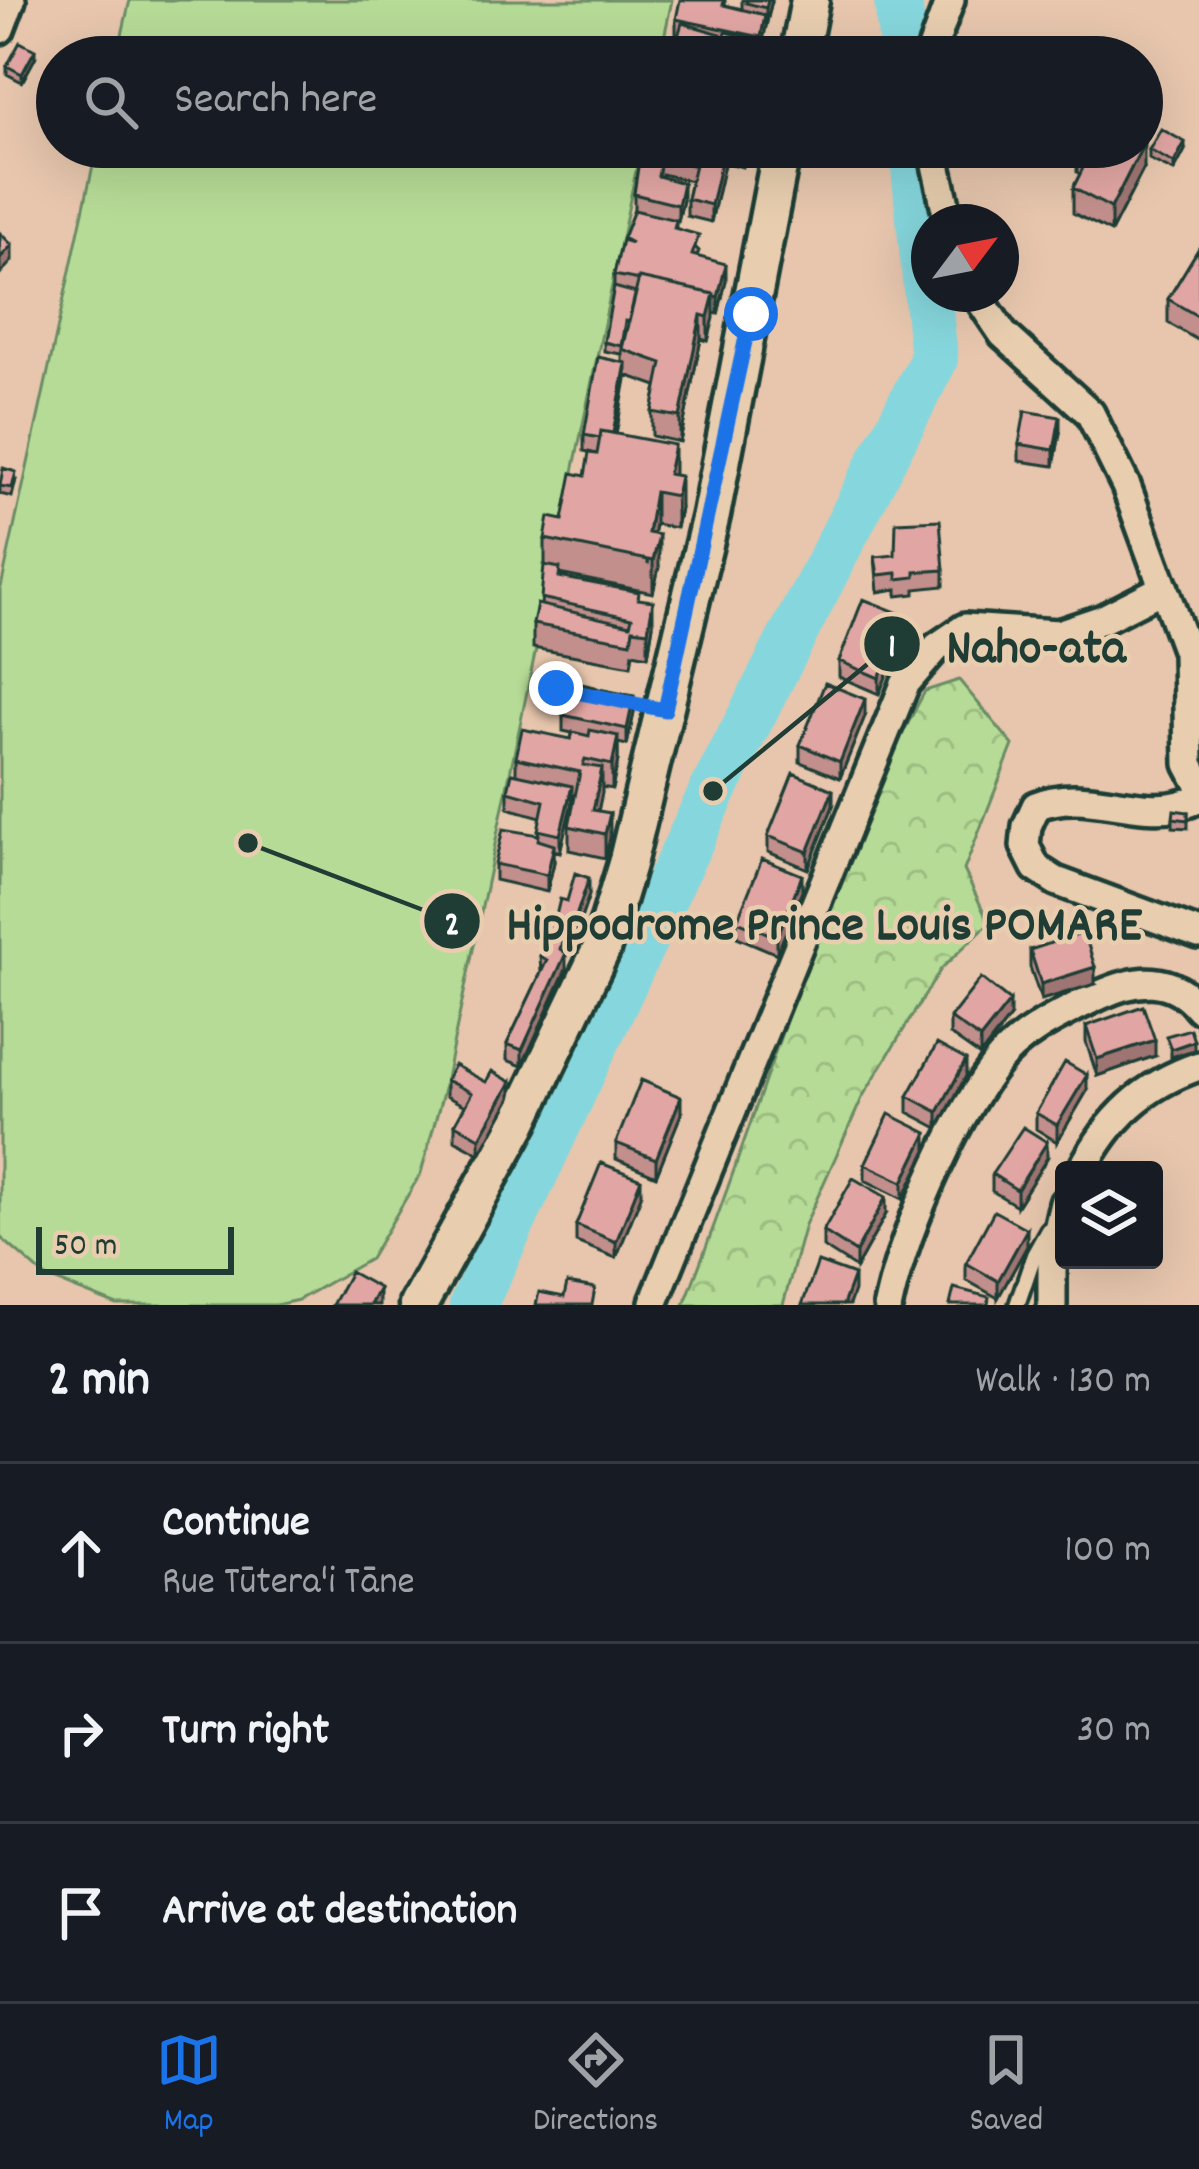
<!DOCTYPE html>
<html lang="en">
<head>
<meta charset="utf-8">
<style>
  body { margin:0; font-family:Dekko,sans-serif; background:#242831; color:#f1f3f6 }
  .controls { position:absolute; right:36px; bottom:36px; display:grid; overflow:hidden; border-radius:12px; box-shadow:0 12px 48px #0002 }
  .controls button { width:108px; height:108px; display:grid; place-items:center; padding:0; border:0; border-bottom:3px solid #363941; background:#171b24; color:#f1f3f6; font:60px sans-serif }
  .compass { position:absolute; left:911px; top:204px; width:108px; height:108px; border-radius:50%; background:#171b24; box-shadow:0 12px 48px #0002; rotate:58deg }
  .scale { position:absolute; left:36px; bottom:30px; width:198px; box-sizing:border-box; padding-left:12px; border:6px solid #1f3d34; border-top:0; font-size:33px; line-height:42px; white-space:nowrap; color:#1f3d34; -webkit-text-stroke:9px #e8ceaf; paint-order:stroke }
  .stop { position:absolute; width:36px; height:36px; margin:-27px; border:9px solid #1a73e8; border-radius:50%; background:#fff }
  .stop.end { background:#1a73e8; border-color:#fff; box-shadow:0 3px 12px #0008 }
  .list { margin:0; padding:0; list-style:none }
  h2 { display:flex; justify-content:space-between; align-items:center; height:156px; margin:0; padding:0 48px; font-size:51px }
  h2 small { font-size:39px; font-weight:400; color:#9ea1a6 }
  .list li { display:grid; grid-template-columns:78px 1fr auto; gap:36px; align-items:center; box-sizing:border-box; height:180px; padding:0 48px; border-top:3px solid #363941 }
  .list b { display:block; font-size:45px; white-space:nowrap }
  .list p { margin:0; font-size:39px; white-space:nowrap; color:#9ea1a6 }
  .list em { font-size:39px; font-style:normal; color:#9ea1a6 }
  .icon { flex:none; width:66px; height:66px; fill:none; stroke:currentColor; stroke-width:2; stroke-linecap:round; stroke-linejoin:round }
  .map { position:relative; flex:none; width:1199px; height:1305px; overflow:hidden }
  .search { position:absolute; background:#171b24; box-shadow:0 12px 48px #0002; left:36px; right:36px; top:36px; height:132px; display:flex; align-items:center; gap:30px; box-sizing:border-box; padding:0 42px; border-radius:66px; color:#9ea1a6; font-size:45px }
  .sheet { height:696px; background:#171b24 }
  nav { display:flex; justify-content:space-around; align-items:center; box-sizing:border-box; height:168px; border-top:3px solid #363941; background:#171b24; font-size:33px; color:#9ea1a6 }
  nav a { display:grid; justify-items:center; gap:6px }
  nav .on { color:#1a73e8 }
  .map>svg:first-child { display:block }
  .forest { fill:url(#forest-crowns); stroke:#6a8c65; stroke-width:3 }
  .pitch { fill:#b6db96; stroke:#6a8c65; stroke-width:3 }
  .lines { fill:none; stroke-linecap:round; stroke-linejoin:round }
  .river { stroke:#86d7dd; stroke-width:48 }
  .service-casing { stroke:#1f3d34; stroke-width:22 }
  .minor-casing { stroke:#1f3d34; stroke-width:36 }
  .tertiary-casing { stroke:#1f3d34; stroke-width:45 }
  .service { stroke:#e8ceaf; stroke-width:14 }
  .minor { stroke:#e8ceaf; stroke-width:27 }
  .tertiary { stroke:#e8ceaf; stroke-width:36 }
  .wall { fill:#c28f8c; stroke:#1f3d34; stroke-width:3 }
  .shaded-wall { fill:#9e7472; stroke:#1f3d34; stroke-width:3 }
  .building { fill:#e1a6a3; stroke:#1f3d34; stroke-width:3 }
  .route { stroke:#1a73e8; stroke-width:15 }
  .leader { fill:none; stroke:#1f3d34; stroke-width:4.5 }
  .callout-dot { fill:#1f3d34; stroke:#e8ceaf; stroke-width:4.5 }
  .mark-label { font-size:36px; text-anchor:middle; font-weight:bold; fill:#fff }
  .callout-label { font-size:51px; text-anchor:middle; font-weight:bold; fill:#1f3d34; stroke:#e8ceaf; stroke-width:9; stroke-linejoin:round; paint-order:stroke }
</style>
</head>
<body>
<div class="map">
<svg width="1199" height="1305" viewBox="0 0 1199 1305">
  <defs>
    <pattern id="forest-crowns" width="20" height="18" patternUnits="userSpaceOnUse" patternTransform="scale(3)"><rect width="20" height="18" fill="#b6db96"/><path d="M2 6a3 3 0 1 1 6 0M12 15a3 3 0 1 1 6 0" fill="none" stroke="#9cbd82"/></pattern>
  </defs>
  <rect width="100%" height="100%" fill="#e7c6ad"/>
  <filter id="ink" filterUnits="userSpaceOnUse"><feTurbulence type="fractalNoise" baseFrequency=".00833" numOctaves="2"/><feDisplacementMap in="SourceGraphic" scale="24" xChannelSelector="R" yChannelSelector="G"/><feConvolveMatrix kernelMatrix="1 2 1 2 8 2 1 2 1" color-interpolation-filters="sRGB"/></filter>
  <g filter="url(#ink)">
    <path class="forest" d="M959,680l54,65 -49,125 25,53 -48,46 -78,127 -58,129 -22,80h-99c81,-204 136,-421 241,-614z"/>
    <path class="pitch" d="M130,0h542l-12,57h-543z
      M97,147h544l-198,946 -22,80 -51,86 -72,41 -22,5h-159l-71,-28 -46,-40v-645z"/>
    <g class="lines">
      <path class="river" d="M898,0l6,57
        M473,1305l240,-514 221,-432 -21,-212"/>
      <g class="service-casing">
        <path id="service" d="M556,688l36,8
          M1017,1305l17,-50 14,-25"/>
      </g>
      <g class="minor-casing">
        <path id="minor" d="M0,29l11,-29
          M929,57l21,-57
          M932,147l17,75
          M976,294l27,40 87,79 36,73 61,166 2,112 10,19
          M1199,798c-52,28 -109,-15 -163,8l-9,20 -2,20 11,22 20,13 143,53
          M1082,1170c27,-52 61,-85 117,-104
          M654,1302l251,-618 32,-37 28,-19 93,6 45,-15 61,-31
          M888,1305c15,-70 62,-179 105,-237 24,-34 70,-55 107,-73 37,-17 71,-21 99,13
          M1052,1305v-49l12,-53"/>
      </g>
      <g class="tertiary-casing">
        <path id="tertiary" d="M799,57l11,-57
          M418,1305l100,-181 83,-174 26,-86 84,-349 71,-368"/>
      </g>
      <use href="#service" class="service"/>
      <use href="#minor" class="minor"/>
      <use href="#tertiary" class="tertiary"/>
    </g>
    <path class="wall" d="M725,0v5l17,4v-9h30l-9,41 5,16 -92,-21v-17z
      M35,58l-13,24 -15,-8v-8z
      M641,147h106l-5,20 -18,-5 -13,60 -24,-6v-17l4,-18 -29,-7 -1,3 22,23 -5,21h-2v8l23,22 -2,5 29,25 -8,33 -4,-1 -6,28 -7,-2 -21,103 -28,-6v-24l5,-26 -31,-11 -10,59 58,41 6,33 -4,20 -21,-4 -2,10 6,33 -6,26 -93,-19v3l79,22 14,26 -5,31 -15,-3 -2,13 -98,-18v-24l8,-19 4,-40v-26l18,-19 34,-66 -13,-3v-16l38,-73v-12l-1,4 -17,-3v-9l10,-54v-13l9,-37 11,-28v-16z
      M1077,147l67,21 -33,64 -38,-19v-25l7,-14 -3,-2z
      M1149,150h36l-11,21 -25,-12z
      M1199,248v93l-31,-18v-24z
      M1060,433l-6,33 -35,-5v-17z
      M16,480l-4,17 -12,-3v-13z
      M875,557l69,13v16l-29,3v5l-18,2v-7l-19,3z
      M904,632l-25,62 -40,-17v-16z
      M634,713l-7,32 -9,-2v17l-6,29 -10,-2 -4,24 12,27 -5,20 -36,-8v-24l6,-31h-3l-12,57 -6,-2v12l-7,30 -52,-12v-16l43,-29 3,-18 -33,-9v-17l8,-17v-16l55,-19 1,-6 -9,-2v-16z
      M865,716l-25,62 -40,-16v-17z
      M833,806l-25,63 -40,-17v-16z
      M1188,812v16l-15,-1v-9z
      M802,891l-25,63 -40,-17v-16z
      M589,895l-18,52 -6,-1 -1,5 2,18 -44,97 -15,-6v-16l34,-71 -1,-17 27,-55z
      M1030,950l65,34 -54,16 -11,-33z
      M1010,1017l-30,39 -30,-21v-17z
      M1086,1026l69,30 -58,20 -11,-34z
      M966,1076l-28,52 -30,-16v-16z
      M446,1080l65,18 -31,56 -25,-14v-16l10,-18 -19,-10z
      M1087,1091l-30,51 -21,-13v-16z
      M681,1114l-25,62 -40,-17v-16z
      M927,1150l-24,49 -38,-19v-16z
      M1047,1158l-30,48 -25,-15v-17z
      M641,1196l-25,62 -40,-16v-17z
      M886,1214l-30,54 -33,-21v-16z
      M1027,1246l-29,52 -32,-18v-17z"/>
    <path class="shaded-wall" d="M768,0h4l-6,25v-17z
      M35,50v8l-13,24v-8z
      M1185,142v8l-11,21v-8z
      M1144,143v25l-33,64v-24z
      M724,148v17l-13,57v-17z
      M683,183v17l-5,21v-16z
      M12,245v16l-12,13v-16z
      M726,264v17l-8,33v-17z
      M714,294v24l-6,23v-24z
      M701,315v24l-21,103v-25z
      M626,363v16l-14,78v-17z
      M1060,417v16l-6,33v-16z
      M674,445v32l-6,-3z
      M680,476v32l-4,20v-32z
      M655,492v32l-7,41v-32z
      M659,535v32l-6,26v-32z
      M653,601v24l-5,31v-25z
      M904,615v17l-25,62v-16z
      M634,696v17l-7,32v-16z
      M865,699v17l-25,62v-16z
      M618,736v24l-6,29v-24z
      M602,768v25l-9,41v-24z
      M572,786v16l-12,50v-17z
      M833,790v16l-25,63v-17z
      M610,813v25l-5,20v-24z
      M554,845v17l-7,30v-17z
      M802,875v16l-25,63v-17z
      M589,878v17l-18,52v-16z
      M566,953v16l-44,97v-16z
      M1095,967v17l-54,16v-16z
      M1010,1001v16l-30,39v-17z
      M1155,1040v16l-58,20v-17z
      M1194,1041v9l-23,7v-8z
      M966,1060v16l-28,52v-16z
      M1087,1075v16l-30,51v-17z
      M511,1082v16l-31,56v-16z
      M681,1097v17l-25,62v-17z
      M927,1133v17l-24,49v-17z
      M1047,1142v16l-30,48v-16z
      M641,1179v17l-25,62v-16z
      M886,1197v17l-30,54v-16z
      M1027,1229v17l-29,52v-17z
      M854,1275v16l-5,14h-6z
      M379,1288v17h-9z"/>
    <path class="building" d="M680,0h44l-1,5 42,10 -4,22 -85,-18z
      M747,0h21l-2,8 -20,-5z
      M682,23l39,11 -6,23 -43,-1z
      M726,32l42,10 -4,15h-44z
      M20,42l15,8 -13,24 -15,-8z
      M1161,129l24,13 -11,21 -25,-13z
      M1142,142l2,1 -33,65 -38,-20 17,-34 -13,-7h65z
      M641,147h56l-5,18 -30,-7 -4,18 25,7 -5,22 -44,-11z
      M699,147l25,1 -13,57 -24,-6z
      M721,147h24l-3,11 -19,-5 1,-5z
      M634,210l42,10 -2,8 25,7 -7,20 34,9 -8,33 -4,-1v-2l-75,-16v2l-25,-5 8,-35 10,3 -9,-5z
      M0,233l12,12 -12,13z
      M1199,248v69l-31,-18z
      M639,278l75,16 -6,23 -7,-2 -21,102 -28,-5 10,-49 -40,-14z
      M614,287l22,6 -7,29 -4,-1 -4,25 -17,-4z
      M598,357l28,6 -13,70 -12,-2 -1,7 -16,-3z
      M1025,411l35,6 -6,33 -35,-6z
      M601,431l73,14 -6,29 12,2 -4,20 -21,-4 -7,41 11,2 -6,26 -108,-22 4,-22 14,3 9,-47 13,3 4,-23 8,1z
      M3,468l13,4 -4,16 -12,-2z
      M940,520l4,50 -29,2v5l-18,2v-6l-19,2 -3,-18 20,-2 1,-33z
      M544,565l16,3 -1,9 80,15 -1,7 15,2 -5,30 -15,-2 -2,13 -98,-18 4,-20 93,21 2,-7 -91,-20z
      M863,599l41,16 -25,63 -40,-17z
      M825,683l40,16 -25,63 -40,-17z
      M579,685l55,11 -7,33 -64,-14 5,-22 9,2z
      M522,729l49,10 2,-7 16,4 1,-6 28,6 -6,29 -27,-6 -2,6 19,3 -9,42 17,3 -5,21 -36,-8 11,-54 -64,-14z
      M512,773l60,13 -12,49 -22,-5 6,-29 -36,-10z
      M793,773l40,17 -25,62 -40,-16z
      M1174,810l14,2v8l-15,-2z
      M503,829l36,6 -1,5 16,5 -7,30 -52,-11z
      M762,859l40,16 -25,62 -40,-16z
      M575,873l14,5 -18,53 -6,-1 -5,19 6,4 -44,97 -15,-6 40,-84 -7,-4 9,-33 5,1 6,-25 7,2z
      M1084,932l11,35 -54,17 -11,-34z
      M981,978l29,23 -30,38 -30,-21z
      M1143,1006l12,34 -58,19 -11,-33z
      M1190,1029l4,12 -23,8 -5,-13z
      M937,1044l29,16 -28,52 -30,-16z
      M1065,1062l22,13 -30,50 -21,-12z
      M454,1065l32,17 6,-11 19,11 -31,56 -25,-14 17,-31 -26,-13z
      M641,1080l40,17 -25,62 -40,-16z
      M889,1114l38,19 -24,49 -38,-18z
      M1023,1127l24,15 -30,48 -25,-16z
      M601,1163l40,16 -25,63 -40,-17z
      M853,1178l33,19 -30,55 -33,-21z
      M994,1211l33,18 -29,52 -32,-18z
      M818,1262l36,13 -11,30h-41z
      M350,1272l29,16 -9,17h-38z
      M567,1283l28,5 -3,17h-56l3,-13 25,5z
      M954,1288l35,9 -1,8h-38z"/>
  </g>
  <g class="lines" filter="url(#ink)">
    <path class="route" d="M556,688l109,22 86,-396"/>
  </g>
  <path class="leader" d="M713 791L892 644M248 843L452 921"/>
  <g class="callout-dot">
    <circle cx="713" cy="791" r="12"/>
    <circle cx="248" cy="843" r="12"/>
    <circle cx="892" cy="644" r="30"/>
    <circle cx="452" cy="921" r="30"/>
  </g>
  <g class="mark-label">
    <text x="892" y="656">1</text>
    <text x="452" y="934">2</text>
  </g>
  <g class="callout-label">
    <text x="1036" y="662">Naho-ata</text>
    <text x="824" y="939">Hippodrome Prince Louis POMARE</text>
  </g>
</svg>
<div class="controls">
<button><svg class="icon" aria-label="layers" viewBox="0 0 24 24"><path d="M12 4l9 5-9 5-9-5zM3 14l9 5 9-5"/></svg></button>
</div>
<svg class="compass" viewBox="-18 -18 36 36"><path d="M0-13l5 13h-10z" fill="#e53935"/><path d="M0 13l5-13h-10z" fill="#9ea1a6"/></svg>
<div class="scale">50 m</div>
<div class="stop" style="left:751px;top:314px"></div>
<div class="stop end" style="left:556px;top:688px"></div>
<div class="search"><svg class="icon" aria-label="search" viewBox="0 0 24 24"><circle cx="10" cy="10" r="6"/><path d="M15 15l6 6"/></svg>Search here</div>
</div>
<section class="sheet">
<h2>2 min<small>Walk · 130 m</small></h2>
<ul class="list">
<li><svg class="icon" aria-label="ahead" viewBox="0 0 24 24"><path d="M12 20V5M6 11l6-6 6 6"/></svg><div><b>Continue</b><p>Rue Tūtera'i Tāne</p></div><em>100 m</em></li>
<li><svg class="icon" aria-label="right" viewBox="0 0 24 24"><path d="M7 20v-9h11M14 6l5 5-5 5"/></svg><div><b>Turn right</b></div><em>30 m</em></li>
<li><svg class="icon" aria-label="arrive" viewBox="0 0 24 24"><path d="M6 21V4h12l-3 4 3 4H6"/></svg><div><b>Arrive at destination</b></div></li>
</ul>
</section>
<nav>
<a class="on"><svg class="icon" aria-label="map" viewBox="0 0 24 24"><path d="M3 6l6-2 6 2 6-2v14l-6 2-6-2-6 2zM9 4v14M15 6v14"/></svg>Map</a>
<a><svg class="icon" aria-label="directions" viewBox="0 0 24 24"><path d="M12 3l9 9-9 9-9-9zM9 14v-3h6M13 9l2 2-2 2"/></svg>Directions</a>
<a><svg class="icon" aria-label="saved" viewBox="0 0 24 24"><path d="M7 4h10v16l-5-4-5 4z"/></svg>Saved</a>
</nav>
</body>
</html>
